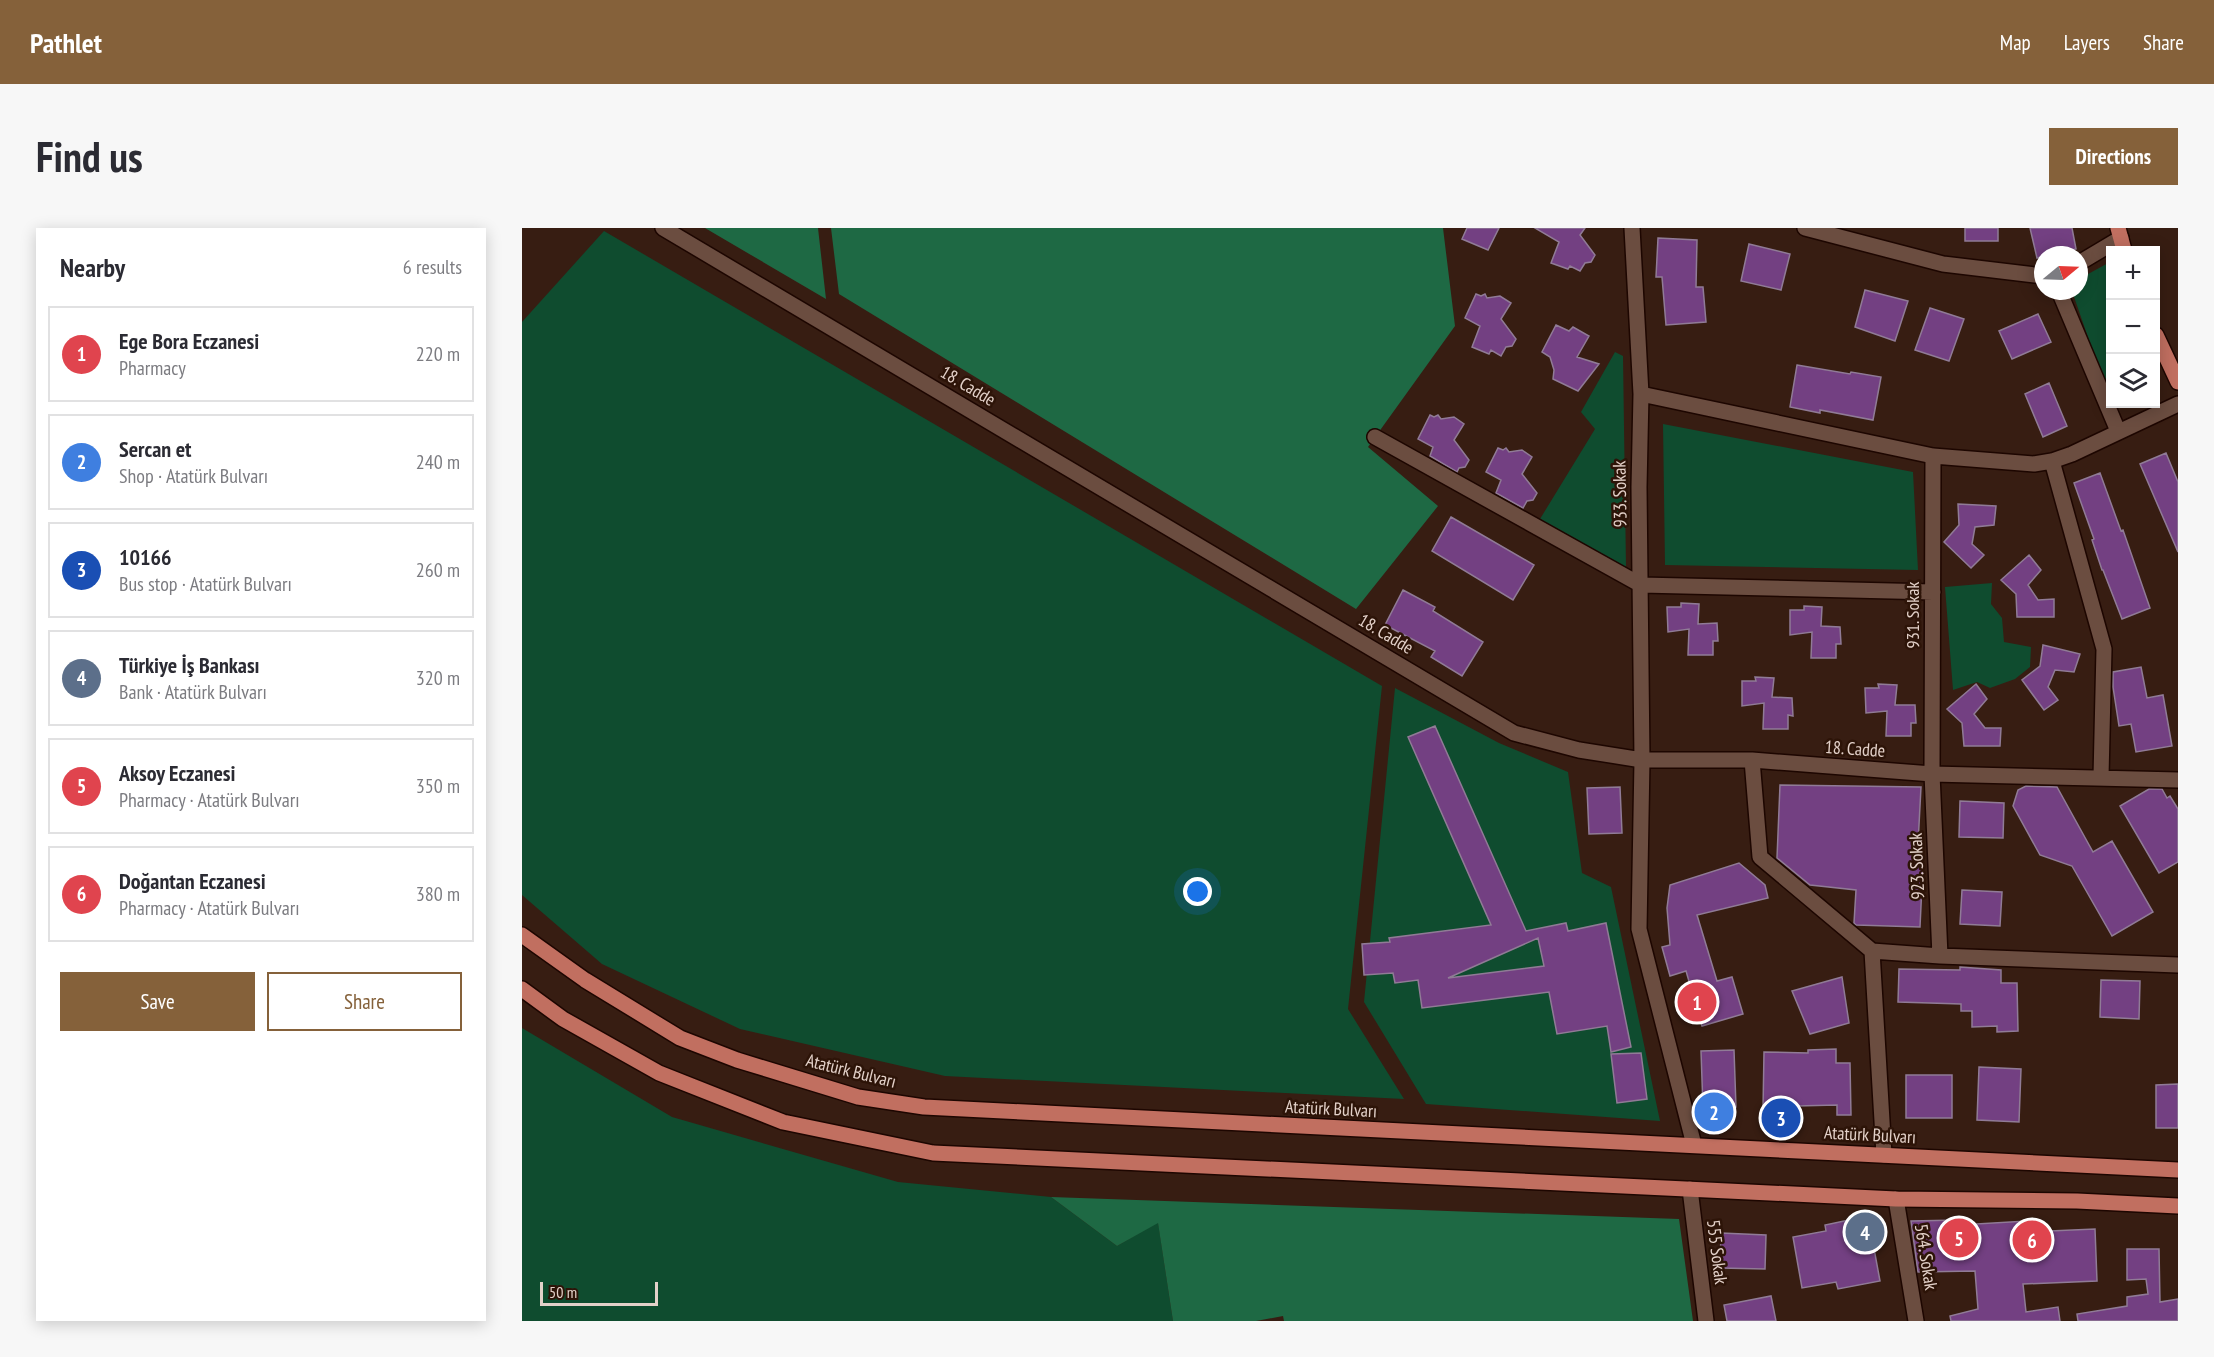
<!DOCTYPE html>
<html lang="en">
<head>
<meta charset="utf-8">
<style>
  body { margin:0; font-family:"PT Sans Narrow",sans-serif; background:#f7f7f7; color:#2b2b33 }
  .controls { position:absolute; right:18px; top:18px; display:grid; overflow:hidden; border-radius:0px; box-shadow:0 3px 15px #0003 }
  .controls button { width:54px; height:54px; display:grid; place-items:center; padding:0; border:0; border-bottom:2px solid #e1e1e2; background:#fff; color:#2b2b33; font:30px sans-serif }
  .compass { position:absolute; left:1512px; top:18px; width:54px; height:54px; border-radius:50%; background:#fff; box-shadow:0 3px 15px #0003; rotate:71deg }
  .scale { position:absolute; left:18px; bottom:15px; width:118px; box-sizing:border-box; padding-left:6px; border:3px solid #e3d1c9; border-top:0; font-size:16px; line-height:21px; white-space:nowrap; color:#e3d1c9; -webkit-text-stroke:4px #2d1408; paint-order:stroke }
  .you { position:absolute; left:676px; top:664px; width:21px; height:21px; margin:-15px; border:4px solid #fff; border-radius:50%; background:#1a73e8; box-shadow:0 0 0 9px #1a73e833 }
  .badge { display:grid; place-items:center; width:39px; height:39px; border-radius:50%; background:#85613a; color:#fff; font-size:20px; font-weight:700 }
  .pin { position:absolute; translate:-50% -50%; border:3px solid #fff; box-shadow:0 2px 6px #0006 }
  .list { margin:0; padding:0; list-style:none }
  h2 { display:flex; justify-content:space-between; align-items:center; height:78px; margin:0; padding:0 24px; font-size:26px }
  h2 small { font-size:20px; font-weight:400; color:#7c7c81 }
  .list li { display:grid; grid-template-columns:39px 1fr auto; gap:18px; align-items:center; box-sizing:border-box; height:96px; margin:0 12px 12px; padding:0 12px; border:2px solid #e1e1e2; border-radius:0px }
  .list b { display:block; font-size:22px; white-space:nowrap }
  .list p { margin:0; font-size:20px; white-space:nowrap; color:#7c7c81 }
  .list em { font-size:20px; font-style:normal; color:#7c7c81 }
  .actions { display:flex; gap:12px; padding:18px 24px }
  .actions a { flex:1; padding:14px 0; border:2px solid #85613a; border-radius:0px; text-align:center; font-size:21px; color:#85613a }
  .actions .main { background:#85613a; color:#fff }
  .icon { flex:none; width:33px; height:33px; fill:none; stroke:currentColor; stroke-width:2; stroke-linecap:round; stroke-linejoin:round }
  .map { position:relative; flex:none; width:1656px; height:1093px; overflow:hidden; border-radius:0px }
  header { display:flex; align-items:center; gap:36px; box-sizing:border-box; height:84px; padding:0 30px; background:#85613a; color:#fff }
  header strong { font-size:28px }
  nav { display:flex; gap:33px; margin-inline-start:auto; font-size:21px }
  .intro { display:flex; align-items:center; justify-content:space-between; box-sizing:border-box; height:144px; padding:0 36px }
  h1 { margin:0; font-size:42px }
  .button { padding:15px 27px; border-radius:0px; background:#85613a; color:#fff; font-size:21px; font-weight:700 }
  main { display:flex; gap:36px; padding:0 36px }
  aside { flex:1; background:#fff; border-radius:0px; box-shadow:0 3px 15px #0003 }
  .map>svg:first-child { display:block }
  .green { fill:#0f4c2f }
  .forest { fill:#1e6944 }
  .building { fill:#734082; stroke:#907b96; stroke-width:1.5; fill-rule:evenodd }
  .lines { fill:none; stroke-linecap:round; stroke-linejoin:round }
  .minor-casing { stroke:#1d0600; stroke-width:18 }
  .major-casing { stroke:#1d0600; stroke-width:18 }
  .minor { stroke:#6b4d40; stroke-width:15 }
  .major { stroke:#c16f60; stroke-width:15 }
  .labels { text-anchor:middle; stroke-width:5; stroke-linejoin:round; paint-order:stroke }
  .street-label { font-size:18px; fill:#e3d1c9; stroke:#2d1408 }
</style>
</head>
<body>
<header>
<strong>Pathlet</strong>
<nav><a>Map</a><a>Layers</a><a>Share</a></nav>
</header>
<div class="intro"><h1>Find us</h1><a class="button">Directions</a></div>
<main>
<aside>
<h2>Nearby<small>6 results</small></h2>
<ul class="list">
<li><span class="badge" style="background:#e0444e">1</span><div><b>Ege Bora Eczanesi</b><p>Pharmacy</p></div><em>220 m</em></li>
<li><span class="badge" style="background:#3f7fe0">2</span><div><b>Sercan et</b><p>Shop · Atatürk Bulvarı</p></div><em>240 m</em></li>
<li><span class="badge" style="background:#1a4fb4">3</span><div><b>10166</b><p>Bus stop · Atatürk Bulvarı</p></div><em>260 m</em></li>
<li><span class="badge" style="background:#5c6f8a">4</span><div><b>Türkiye İş Bankası</b><p>Bank · Atatürk Bulvarı</p></div><em>320 m</em></li>
<li><span class="badge" style="background:#e0444e">5</span><div><b>Aksoy Eczanesi</b><p>Pharmacy · Atatürk Bulvarı</p></div><em>350 m</em></li>
<li><span class="badge" style="background:#e0444e">6</span><div><b>Doğantan Eczanesi</b><p>Pharmacy · Atatürk Bulvarı</p></div><em>380 m</em></li>
</ul>
<div class="actions"><a class="main">Save</a><a>Share</a></div>
</aside>
<div class="map">
<svg width="1656" height="1093" viewBox="0 0 1656 1093">
  <rect width="100%" height="100%" fill="#371d12"/>
  <path class="green" d="M82,3l778,455 -34,323 56,90 -459,-23 -205,-47 -138,-65 -80,-69v-573z
    M1588,34v139l-38,-110h7v-12z
    M1093,124l8,4 3,211 -86,-48 55,-90 -14,-17z
    M1141,196l250,48 5,98 -253,-5z
    M1470,355l-1,21 11,14 2,24 27,5 -1,20 -15,12 -25,9 -13,-6 -24,8 -8,-103z
    M873,460l104,55 69,29 14,101 29,14 49,234 -234,-17 -62,-102z
    M0,800l150,89 226,65 153,15 66,49 41,-24 15,99h-651z"/>
  <path class="forest" d="M183,0h113l8,71z
    M309,0h612l12,98 -87,121 70,59 -82,103 -517,-315z
    M529,969l628,22 14,102h-409l-1,-5 -27,5h-83l-15,-98 -41,23z"/>
  <path class="building" d="M945,0h32l-11,22 -26,-11z
    M1013,0h50l-5,7 15,20 -4,7 -6,1 -5,8 -10,-5 -2,3 -17,-6 8,-21z
    M1443,0h33v13h-33z
    M1508,0h42l4,21 -39,9z
    M1136,10l39,2 -1,47h7l3,35 -40,3 -4,-48h-6z
    M1227,16l41,10 -9,36 -40,-9z
    M1343,62l43,11 -13,40 -40,-14z
    M954,66l5,2 4,-2 2,4 13,-2 11,7 -10,16 15,20 -4,7 -6,1 -5,9 -10,-6 -2,4 -17,-7 8,-21 -15,-8z
    M1408,80l34,11 -15,42 -34,-11z
    M1516,86l13,28 -39,17 -13,-28z
    M1034,97l13,6 4,-4 16,9 -12,21 22,7 -21,27 -25,-12 1,-9 -4,-13 -8,-5z
    M1275,137l53,9 1,-2 30,5 -8,43 -53,-10v3l-30,-6z
    M1527,155l18,43 -24,11 -18,-43z
    M908,187l4,2 4,-2 3,4 13,-2 10,7 -10,16 15,20 -4,7 -6,1 -2,4 -27,-16 3,-9 -15,-8z
    M976,220l5,2 3,-2 3,4 13,-2 10,7 -10,17 15,19 -4,7 -6,1 -4,7 -27,-15 5,-13 -15,-8z
    M1644,225l12,29v70l-38,-88z
    M1578,245l21,58 2,-1 27,78 -28,11 -19,-49h-1l-10,-30 2,-1 -20,-56z
    M1436,276l38,2 -2,19 -19,2 -3,17 12,11 -13,13 -27,-26 15,-17z
    M929,289l83,48 -21,35 -81,-49z
    M1507,327l12,15 -13,15 10,15 16,-1v18h-37l-1,-23 -15,-14z
    M881,362l32,17 -2,4 50,31 -21,34 -31,-19 4,-6 -50,-26z
    M1159,375l18,1 -1,20 19,-1 1,18h-5v14h-25l1,-26 -21,3 -1,-25h14z
    M1282,378l18,1 -1,19 19,1 1,17h-5v14h-25l1,-26 -22,3v-25h14z
    M1521,417l37,9 -6,18 -19,-2 -7,17 10,13 -14,10 -22,-30 18,-14z
    M1619,439l6,31 16,-3 9,51 -36,6 -5,-28 -12,2 -6,-39v-15z
    M1233,449l19,1 -2,19 20,1 1,18 -5,-1v14h-25l1,-26 -22,3v-25h14z
    M1356,456l19,1 -2,20h20l1,18h-5v13h-25l1,-25 -21,2 -1,-25h14z
    M1454,456l11,15 -13,15 11,14h16l-1,18h-36l-2,-23 -15,-14z
    M913,498l91,205 40,-8 2,8 38,-8 25,124 -20,5 -4,-26 -50,8 -8,-42 -127,16 -4,-28 -23,3 -2,-10 -29,2 -2,-31 28,-2 -1,-4 102,-13 -83,-188zM1016,710l6,28 -96,12z
    M1258,557l141,2 -4,76 6,1 -3,63 -64,-2 -2,-2 2,-33 -46,-5 -33,-27z
    M1504,558l31,1 36,65 19,-11 41,71 -41,24 -40,-70 -32,-11 -27,-49 5,-16z
    M1098,559l2,46 -33,1 -2,-46z
    M1627,561h13l5,9 3,-2 8,13v53l-19,11 -39,-67z
    M1438,573l44,2 -1,35 -44,-1z
    M1217,635l26,22 3,13 -71,17 20,66 15,-4 11,37 -41,12 -16,-55 -16,5 -8,-29 8,-2 -3,-37 3,-23z
    M1440,662l40,2 -2,34 -40,-2z
    M1438,739l41,3v13h16l1,48 -21,1v-6l-25,1v-16h-11v-7l-63,-2 1,-33 61,1z
    M1320,749l7,46 -39,11 -18,-43z
    M1579,752l39,1 -1,38 -39,-2z
    M1314,821v14h14l1,52h-14v-10l-41,1 -1,3h-32l1,-57 44,1v-3z
    M1212,822l2,57 -33,1 -2,-57z
    M1119,825l6,46 -30,4 -6,-49z
    M1457,839l42,2 -2,53 -42,-2z
    M1384,847h46v43h-46z
    M1656,856v44h-22v-43z
    M1346,988l12,65 -42,8 -2,-7 -34,6 -9,-51 33,-6 -1,-6z
    M1437,992v5l68,-4v11l68,-3 2,52 -74,3 3,28 32,-5 2,14h-109l-1,-5 28,-7 -3,-38 -57,1 -7,-51z
    M1199,1005l45,2 -1,34 -45,-1z
    M1605,1021h32l1,53 18,-3v22h-100l-1,-7 50,-8v-9l21,-3 -2,-15 -19,1z
    M1249,1068l5,25h-49l-3,-16z"/>
  <g class="lines">
    <g class="minor-casing">
      <path id="minor" d="M141,0l851,505 65,17 63,10h110l180,14 246,6
        M1110,0l9,166 -2,93 3,273 -3,169 55,216
        M1283,0l138,36 100,12
        M1557,35l42,-25
        M1537,63l59,140
        M1119,166l292,62 101,8 18,-3 20,-7 106,-50
        M853,209l266,148 292,7
        M1411,228l-1,318 8,182
        M1530,233l52,188 -3,128
        M1230,532l8,97 112,94 68,5 238,9
        M1350,723l12,204
        M1168,961l16,132
        M1374,971l20,122"/>
    </g>
    <g class="major-casing">
      <path id="major" d="M1596,0l6,22
        M1634,107l22,47
        M0,707l63,45 95,58 57,22 121,37 66,10 1254,63
        M0,761l41,30 96,54 124,49 150,31 963,46 181,2 101,5"/>
    </g>
    <use href="#minor" class="minor"/>
    <use href="#major" class="major"/>
  </g>
  <g class="labels">
    <g class="street-label">
      <text transform="translate(446 158) rotate(31)" y="6">18. Cadde</text>
      <text transform="translate(1098 266) rotate(-91)" y="6">933. Sokak</text>
      <text transform="translate(1391 387) rotate(-90)" y="6">931. Sokak</text>
      <text transform="translate(864 406) rotate(31)" y="6">18. Cadde</text>
      <text transform="translate(1333 521) rotate(4)" y="6">18. Cadde</text>
      <text transform="translate(1395 638) rotate(-92)" y="6">923. Sokak</text>
      <text transform="translate(329 843) rotate(14)" y="6">Atatürk Bulvarı</text>
      <text transform="translate(809 881) rotate(3)" y="6">Atatürk Bulvarı</text>
      <text transform="translate(1348 907) rotate(3)" y="6">Atatürk Bulvarı</text>
      <text transform="translate(1195 1024) rotate(83)" y="6">555 Sokak</text>
      <text transform="translate(1404 1029) rotate(81)" y="6">564. Sokak</text>
    </g>
  </g>
</svg>
<div class="controls">
<button>+</button>
<button>−</button>
<button><svg class="icon" aria-label="layers" viewBox="0 0 24 24"><path d="M12 4l9 5-9 5-9-5zM3 14l9 5 9-5"/></svg></button>
</div>
<svg class="compass" viewBox="-18 -18 36 36"><path d="M0-13l5 13h-10z" fill="#e53935"/><path d="M0 13l5-13h-10z" fill="#7c7c81"/></svg>
<div class="scale">50 m</div>
<div class="you"></div>
<div class="pin badge" style="left:1175px;top:774px;background:#e0444e">1</div>
<div class="pin badge" style="left:1192px;top:884px;background:#3f7fe0">2</div>
<div class="pin badge" style="left:1259px;top:890px;background:#1a4fb4">3</div>
<div class="pin badge" style="left:1343px;top:1004px;background:#5c6f8a">4</div>
<div class="pin badge" style="left:1437px;top:1010px;background:#e0444e">5</div>
<div class="pin badge" style="left:1510px;top:1012px;background:#e0444e">6</div>
</div>
</main>
</body>
</html>
